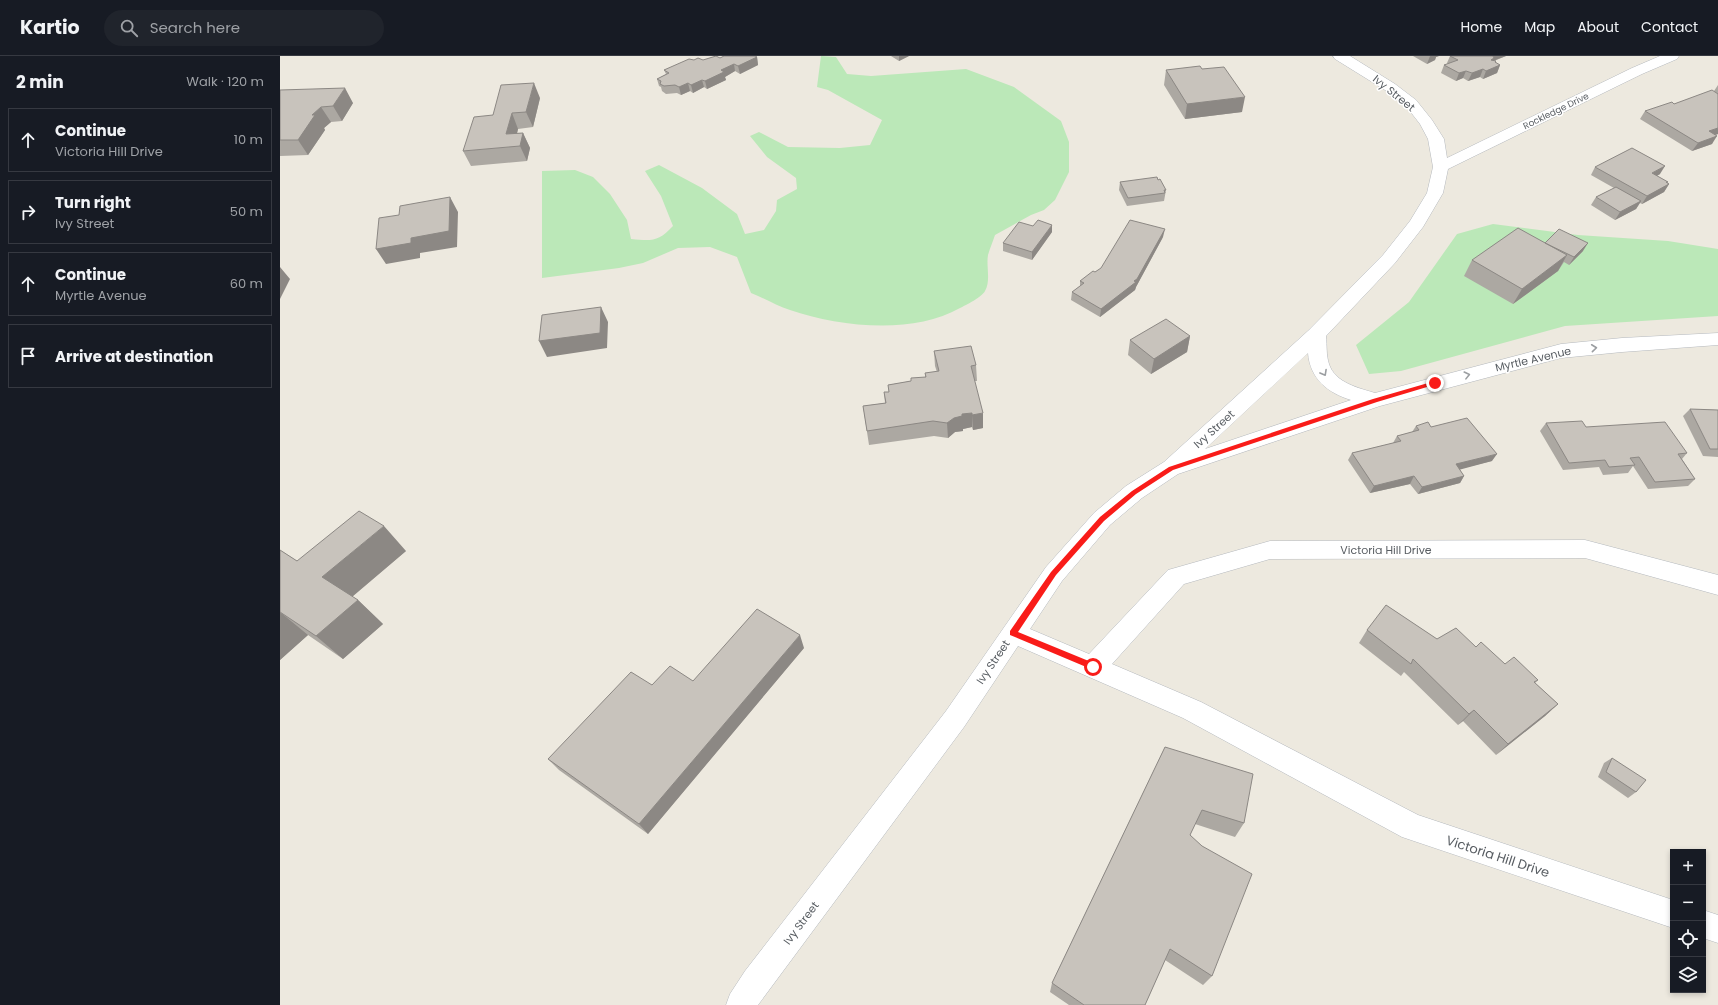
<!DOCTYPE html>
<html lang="en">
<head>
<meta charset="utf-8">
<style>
  body { margin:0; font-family:Poppins,sans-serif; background:#20242c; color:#f1f3f6 }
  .controls { position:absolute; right:12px; bottom:12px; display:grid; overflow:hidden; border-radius:0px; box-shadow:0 2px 6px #0003 }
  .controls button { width:36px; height:36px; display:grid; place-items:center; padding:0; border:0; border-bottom:1px solid #363941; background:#171b24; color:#f1f3f6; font:20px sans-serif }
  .stop { position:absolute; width:12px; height:12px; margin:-9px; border:3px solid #f91c19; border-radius:50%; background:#fff }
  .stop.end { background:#f91c19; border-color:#fff; box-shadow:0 1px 4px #0008 }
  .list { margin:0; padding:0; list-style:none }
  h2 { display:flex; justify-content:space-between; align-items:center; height:52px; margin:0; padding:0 16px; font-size:17px }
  h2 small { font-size:13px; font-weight:400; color:#9ea1a6 }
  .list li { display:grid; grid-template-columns:26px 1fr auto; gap:12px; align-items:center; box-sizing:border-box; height:64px; margin:0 8px 8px; padding:0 8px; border:1px solid #363941; border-radius:0px }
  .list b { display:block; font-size:15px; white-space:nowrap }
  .list p { margin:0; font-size:13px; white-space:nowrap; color:#9ea1a6 }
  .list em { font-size:13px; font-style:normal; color:#9ea1a6 }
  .icon { flex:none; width:22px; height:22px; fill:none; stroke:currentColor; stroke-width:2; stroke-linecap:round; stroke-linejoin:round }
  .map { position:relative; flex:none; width:1438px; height:949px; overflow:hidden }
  header { display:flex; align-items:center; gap:24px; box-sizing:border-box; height:56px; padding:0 20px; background:#171b24; border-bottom:1px solid #363941 }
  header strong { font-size:19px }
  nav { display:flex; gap:22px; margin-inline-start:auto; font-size:14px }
  .search { width:280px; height:36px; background:#20242c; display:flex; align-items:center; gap:10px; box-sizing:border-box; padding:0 14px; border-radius:22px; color:#9ea1a6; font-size:15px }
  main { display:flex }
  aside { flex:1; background:#171b24 }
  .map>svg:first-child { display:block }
  .green { fill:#bbe8b8 }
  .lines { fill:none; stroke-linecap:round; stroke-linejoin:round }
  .minor-casing { stroke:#b5b9be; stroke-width:1 }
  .minor { fill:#fff; fill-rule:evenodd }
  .wall { fill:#aca8a2 }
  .shaded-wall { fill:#8c8884 }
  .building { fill:#c8c3bc; stroke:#8c8884 }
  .oneway { stroke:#9b9ea1 }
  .route { fill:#f91c19 }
  .labels { text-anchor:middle; stroke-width:3; stroke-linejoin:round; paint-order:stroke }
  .far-street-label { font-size:9px; fill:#585d62; stroke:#fff }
  .street-label { font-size:11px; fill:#585d62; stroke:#fff }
  .near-street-label { font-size:13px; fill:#585d62; stroke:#fff }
</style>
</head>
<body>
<header>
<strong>Kartio</strong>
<div class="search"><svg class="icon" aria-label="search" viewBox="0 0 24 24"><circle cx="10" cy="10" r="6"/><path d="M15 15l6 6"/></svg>Search here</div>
<nav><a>Home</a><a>Map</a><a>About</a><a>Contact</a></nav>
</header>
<main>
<aside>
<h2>2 min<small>Walk · 120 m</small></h2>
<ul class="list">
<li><svg class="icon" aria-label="ahead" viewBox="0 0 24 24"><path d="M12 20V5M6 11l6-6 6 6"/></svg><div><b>Continue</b><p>Victoria Hill Drive</p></div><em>10 m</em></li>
<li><svg class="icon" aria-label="right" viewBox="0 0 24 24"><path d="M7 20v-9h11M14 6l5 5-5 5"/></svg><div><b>Turn right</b><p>Ivy Street</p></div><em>50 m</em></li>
<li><svg class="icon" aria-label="ahead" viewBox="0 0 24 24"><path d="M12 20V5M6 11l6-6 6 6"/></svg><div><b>Continue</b><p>Myrtle Avenue</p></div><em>60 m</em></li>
<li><svg class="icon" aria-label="arrive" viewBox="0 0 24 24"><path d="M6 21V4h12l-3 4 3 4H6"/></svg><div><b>Arrive at destination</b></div></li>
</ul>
</aside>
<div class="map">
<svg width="1438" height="949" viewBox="0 0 1438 949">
  <rect width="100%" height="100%" fill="#ede9df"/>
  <path class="green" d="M541,0l15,1 11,17 24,2 95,-7 48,18 47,34 8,21v30l-14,28 -11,10 -13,5 -36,20c-2,6 -5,13 -7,20 -2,11 3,26 -3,36 -3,6 -19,14 -25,17 -47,27 -120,19 -170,2 -13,-4 -26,-12 -39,-17l-14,-36 -27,-10 -32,1 -35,15 -24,5 -77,10v-107l33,-1 18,7 17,17 17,26 4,19c21,2 27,3 42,-13l-12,-30 -16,-25 14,-6 43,23 35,26 8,20 19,-4 12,-19 1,-11 20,-11 -1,-11 -29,-21 -17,-21 9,-4 29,15 52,1 30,-3 12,-25 -54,-30 -11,-3z
    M1213,168l85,11 90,6 50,8v67l-153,10 -164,45 -32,3 -13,-29 53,-43 48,-68z"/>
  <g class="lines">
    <g class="minor-casing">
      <path id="minor" d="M1053,0h17l45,28 21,16 16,20 12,19 3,19 185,-90 28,-12h19l-2,3 -35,15 -194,95 -5,24 -20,34 -28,36 -69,73c1,10 0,19 3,28 6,19 30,24 46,29l186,-49 61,-6 96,-5v12l-96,7 -61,6 -181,48 -202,68 -36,24 -32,27 -48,56 -32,48 59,25 79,-84 102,-29 315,-1 133,35v20l-133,-37 -315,1 -86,25 -72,80 89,38 217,113 255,85v28l-271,-91 -219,-119 -165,-72 -54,81 -206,278h-32l4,-11 15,-23 201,-260 100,-144 48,-54 32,-27 38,-24 145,-132 74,-75 27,-34 17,-28 6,-26 -5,-28 -8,-15 -14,-18 -21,-16 -50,-31zM1028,297c2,26 20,40 43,47l-146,49z
        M1423,854l15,5v28l-15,-5z"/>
    </g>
    <use href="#minor" class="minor"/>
  </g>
  <path class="wall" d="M611,0h18l-10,5z
    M1133,0h26l-3,1 -1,3 -8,4z
    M1170,0h56l-12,5 6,4 -3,8 -14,6 -3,-2 -12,4 -5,-3 -7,3 -15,-8 3,-8 4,-1 -1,-1z
    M477,1l1,8 -18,9 -5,-3 -10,6 1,3 -19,9 -3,-2 -11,6 -3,-2 -9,4 -4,-2 -11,1 -4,-3 -1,-4 -2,-1 -2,-7 9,-5 -2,-4 30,-10h9l17,-2z
    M922,13l40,43 -57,7 -21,-34 2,-15z
    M1438,29v49l-3,1 -3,9 -20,7 -52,-32 5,-8 29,-7 40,-13z
    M0,34l73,13 -11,18 -11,1 -7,6 1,2 -17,25 -28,1z
    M260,42l-7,29 -15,2 -1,4h6l7,15 -3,13 -56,5 -8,-15 30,-36z
    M1315,111l65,7 -3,2 12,8 -5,8 -22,12 -2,-1 -4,6 -21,11 -24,-15 5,-8 18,-9 -23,-13z
    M878,124l8,10 -2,11 -37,5 -8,-16 1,-8z
    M772,176l-20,28 -29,-9v-8z
    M883,181l-27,50 -1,3 -35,27 -29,-17 1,-8 8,-6v-5l15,-9z
    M1265,187l38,8 -14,14 -5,-3 -6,9 -45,33 -49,-28 8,-16z
    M910,280l-3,16 -36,22 -23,-19 2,-15z
    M654,295l42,14 1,16h-3l9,47 -10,2 -1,-3 -9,2v2l-8,1 -7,6 -14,-2 -65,9 -6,-39 22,-3 -1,-11h5l-1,-7 23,-4 14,-4v-4l12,-1 -2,-6z
    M1410,353l28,1v47l-15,-1 -20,-40z
    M1266,367l40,4 101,26 -5,6 13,20 -7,7 -40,3 -15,-23 -5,7 -25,2 -4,-8 -36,3 -23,-39z
    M1136,370l15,1 61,34 -33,8 5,7 -4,7 -42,11 -8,-10 -40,9 -22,-33 4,-7 41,-10 4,-7 15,-4z
    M0,494l17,11 109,-10 -54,46 6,3 25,24 -40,35 -35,-24 -28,25z
    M1087,574l70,9 68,25 33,16 -3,3 23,21 -13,12 -49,39 -33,-34 -5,4 -54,-53 -3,4 -42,-33z
    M524,592l-156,186 -89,-64 -11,-11 104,-74 41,-4z
    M885,691l79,76 -9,14 -40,-13 -5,11 22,141 -9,9 -38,-25 -20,45h-76l-19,-13 2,-9z
    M1332,702l24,34 -8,6 -30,-21 6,-14z"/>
  <path class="shaded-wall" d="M619,0h10l-10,5z
    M1150,0h9l-3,1 -1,3 -8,4z
    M1212,0h14l-16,6z
    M477,1l1,8 -18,9 -2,-8z
    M1216,5l-3,7 7,-3 -3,8 -14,6 3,-8z
    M454,8l1,7 -10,6 1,3 -19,9 -2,-8 16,-11z
    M1203,13l-3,8 -12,4 4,-8z
    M1186,15l-3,7 -7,3 3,-8z
    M422,24l2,7 -11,6 -2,-8z
    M254,27l6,15 -7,29 -7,-15z
    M408,27l2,8 -9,4 -2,-8z
    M65,32l8,15 -11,18 -9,-15z
    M965,41l-3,15 -57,7 2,-15z
    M41,51l10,15 -7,6 1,2 -17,25 -10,-15 14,-25z
    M232,57l6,16 -4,17 -8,-12z
    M1438,72v6l-15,5 6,-8z
    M243,77l7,15 -3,13 -7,-15z
    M1437,80l-5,8 -20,7 6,-8z
    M1385,110l-5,8 -13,7 5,-8z
    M1388,126l-4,5 5,-3 -5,8 -22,12 5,-8z
    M170,141l8,15 -1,35 -37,6v5l-34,6 -10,-15 35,-11z
    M1361,145l-5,8 -21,11 5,-8z
    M772,169v7l-20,28v-8z
    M885,173l-2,8 -27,50 -1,3 -35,27 1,-8 33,-28z
    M1308,187l-5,8 -14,14 5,-8z
    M1287,199l-9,16 -45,33 9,-15z
    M0,211l10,12 -10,20z
    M321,251l7,15 -1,26 -60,9 -8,-16z
    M910,280l-3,16 -36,22 3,-15z
    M692,357v14l-9,2v2l-8,1 -7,6 -1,-15 7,-5 8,-4z
    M703,357v15l-10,2 -1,-15z
    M1217,398l-5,7 -41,11 5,-8z
    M1134,420l-4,8 -40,9 4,-7z
    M1184,420l-4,7 -42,11 4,-7z
    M104,470l22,25 -59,50 -25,-24z
    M78,544l25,24 -40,35 -27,-23z
    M0,556l28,23 -28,25z
    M520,579l4,13 -156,186 -9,-10z
    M1278,648l-13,12 -49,39 12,-11z
    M1194,654l-11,11 -5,4 11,-11z"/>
  <path class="building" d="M436,0l4,2 4,-2h31l2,1 -19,9 -4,-2 -13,6 3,2 -19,9 -3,-1 -11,5 -3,-2 -9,4 -4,-2 -11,1 -4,-2 1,-3 -4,-2 12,-6 -5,-3 25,-11 5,1 4,-2 5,2z
    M1170,0h43l1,2 -3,2 5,1 -1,1 5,3 -14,6 -3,-2 -11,4 -6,-2 -7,2 -15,-8 14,-5z
    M920,10l2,3 22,-2 21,30 -58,7 -21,-34z
    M254,27l-8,29 -14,1 -6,21 17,-1 -3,13 -57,5 11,-34 19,-2 8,-30z
    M65,32l-12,18 -12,1 -9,8h3l-17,25h-18v-50z
    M1432,34l6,4v34l-9,3 8,5 -19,7 -53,-32 27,-9 2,2z
    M1352,92l33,18 -13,7 16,9h-2l3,2 -22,12 -52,-29z
    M877,121l1,3 2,-1 6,11h-2l1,3 -37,5 -8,-16z
    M1336,131l25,14 -21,11 -24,-15z
    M170,141l-1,34 -38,7v5l-35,6 3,-31 20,-3 1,-9z
    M758,164l14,5 -20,27 -29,-9 16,-21 14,4z
    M850,164l35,9 -28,50 -3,2 2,1 -35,27 -29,-17 12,-9 -4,-2 13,-10 2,1 6,-4z
    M1238,172l49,27 -45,34 -50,-29z
    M1279,173l29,14 -14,14 -29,-14z
    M321,251l-1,26 -61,8 3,-26z
    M886,263l24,17 -36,23 -24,-19z
    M691,290l5,19 -5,1 12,47 -11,2v-2l-10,1v2l-8,2 -7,5 -14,-2 -66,10 -4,-25 23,-3 -2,-11h5l-1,-7 23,-4v-3l15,-1 -1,-4 14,-2 -5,-20z
    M1410,353l28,1v39h-8z
    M1187,362l30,36 -41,10 8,12 -42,11 -8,-11 -40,10 -22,-33 49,-12 -4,-5 22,-6 -3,-4 12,-4 3,5z
    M1302,365l4,6 79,-5 22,31 -9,1 17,25 -40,3 -16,-25 -9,1 5,7 -26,2 -4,-7 -36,3 -23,-40z
    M79,455l25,15 -62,51 36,23 -42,36 -36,-24v-62l17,11z
    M1106,549l51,34 19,-11 20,19 5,-5 24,22 9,-7 24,23 -4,2 24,22 -50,40 -34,-34 -5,4 -56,-55 -2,5 -44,-34z
    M477,553l43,26 -161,189 -91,-65 83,-87 21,13 18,-19 23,15z
    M885,691l88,27 -9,49 -42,-13 -12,25 12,11 50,28 -40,102 -42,-27 -25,56h-61l-32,-22z
    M1332,702l34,22 -10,12 -30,-20z"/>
  <defs><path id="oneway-chevron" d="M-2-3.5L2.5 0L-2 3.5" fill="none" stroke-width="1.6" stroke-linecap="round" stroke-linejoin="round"/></defs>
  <g class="oneway">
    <use href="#oneway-chevron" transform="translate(1314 292) rotate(-6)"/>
    <use href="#oneway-chevron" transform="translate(1044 317) rotate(61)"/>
    <use href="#oneway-chevron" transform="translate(1187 319) rotate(-14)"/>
  </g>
  <path class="route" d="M1155,325l3,2 -1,1 -60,18 -204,68 -37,24 -32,27 -48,54 -38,57 78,32v5h-5l-81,-34v-4l41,-59 49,-55 32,-26 37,-24 204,-68z"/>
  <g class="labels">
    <g class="far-street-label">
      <text transform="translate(1276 55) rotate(-26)" y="3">Rockledge Drive</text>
    </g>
    <g class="street-label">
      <text transform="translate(1114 37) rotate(39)" y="4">Ivy Street</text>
      <text transform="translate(1253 303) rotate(-13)" y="4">Myrtle Avenue</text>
      <text transform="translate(934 373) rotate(-42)" y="4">Ivy Street</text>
      <text x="1106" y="498">Victoria Hill Drive</text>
      <text transform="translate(713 606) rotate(-56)" y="4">Ivy Street</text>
      <text transform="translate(521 867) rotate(-53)" y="4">Ivy Street</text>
    </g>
    <g class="near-street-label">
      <text transform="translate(1218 800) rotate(18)" y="5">Victoria Hill Drive</text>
    </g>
  </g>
</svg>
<div class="controls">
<button>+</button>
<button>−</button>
<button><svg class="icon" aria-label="locate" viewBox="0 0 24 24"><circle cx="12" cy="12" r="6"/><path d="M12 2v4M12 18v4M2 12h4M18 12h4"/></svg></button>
<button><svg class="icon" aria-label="layers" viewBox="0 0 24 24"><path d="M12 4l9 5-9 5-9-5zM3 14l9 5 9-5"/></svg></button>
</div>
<div class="stop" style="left:813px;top:611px"></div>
<div class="stop end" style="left:1155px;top:327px"></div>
</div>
</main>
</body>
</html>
